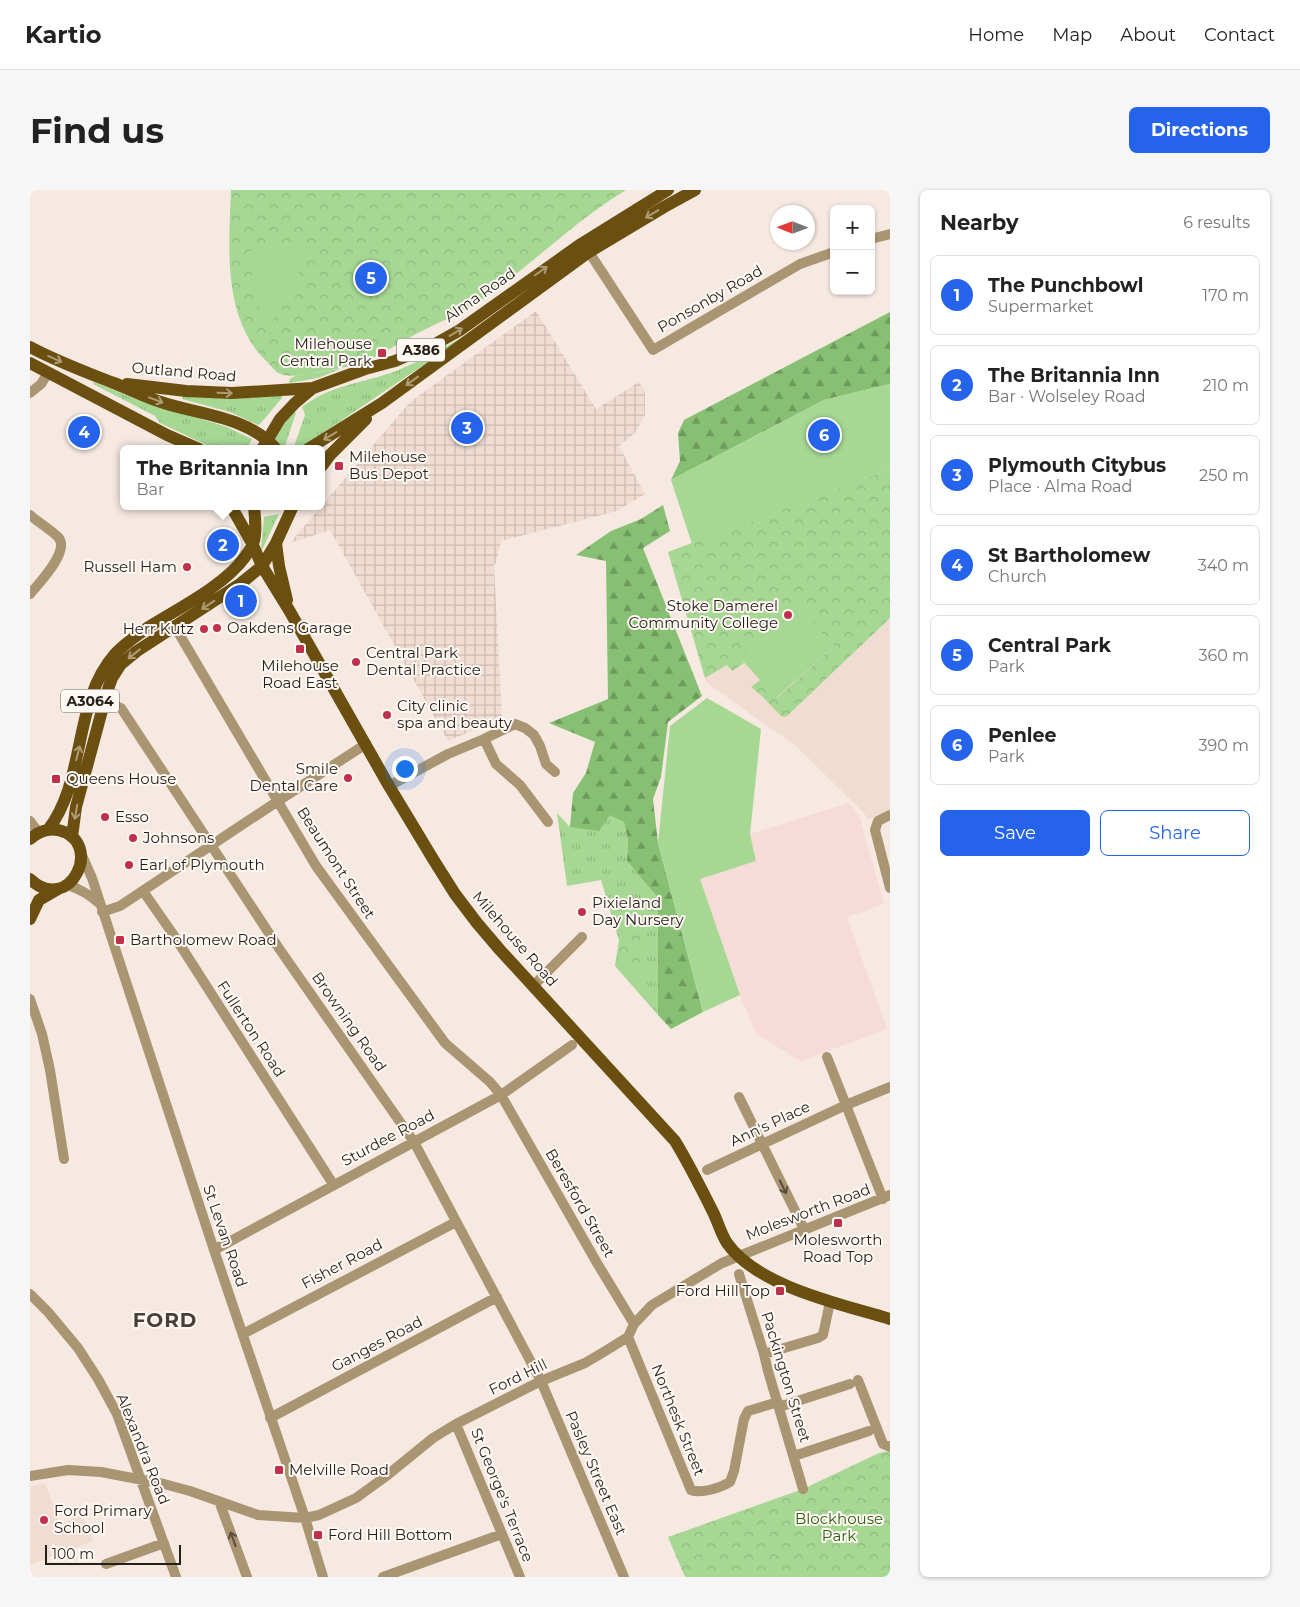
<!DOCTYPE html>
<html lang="en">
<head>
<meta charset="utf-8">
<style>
  body { margin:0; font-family:Montserrat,sans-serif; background:#f6f6f6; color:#222 }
  .controls { position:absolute; right:15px; top:15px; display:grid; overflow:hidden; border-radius:8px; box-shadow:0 1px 4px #0004 }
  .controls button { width:45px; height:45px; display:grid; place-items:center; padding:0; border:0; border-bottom:1px solid #e0e0e0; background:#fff; color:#222; font:25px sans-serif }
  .compass { position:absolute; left:740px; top:15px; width:45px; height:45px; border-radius:50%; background:#fff; box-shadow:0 1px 4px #0004; rotate:271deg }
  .scale { position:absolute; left:15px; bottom:12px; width:136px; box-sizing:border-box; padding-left:5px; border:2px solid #231f1c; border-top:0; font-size:14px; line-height:18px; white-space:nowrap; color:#231f1c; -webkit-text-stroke:4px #fff8f3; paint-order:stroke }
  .you { position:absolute; left:374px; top:578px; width:18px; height:18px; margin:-12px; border:4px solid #fff; border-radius:50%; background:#1a73e8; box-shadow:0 0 0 8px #1a73e833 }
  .badge { display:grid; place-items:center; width:32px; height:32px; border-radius:50%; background:#2563eb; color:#fff; font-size:16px; font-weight:700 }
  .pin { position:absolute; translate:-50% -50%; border:2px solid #fff; box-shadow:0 1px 5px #0006 }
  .popup { position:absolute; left:90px; top:255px; width:205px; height:65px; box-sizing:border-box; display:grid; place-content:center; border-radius:8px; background:#fff; filter:drop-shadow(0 1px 4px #0005); font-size:16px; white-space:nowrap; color:#767676 }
  .popup b { font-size:19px; color:#222 }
  .popup::after { content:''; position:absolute; left:50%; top:100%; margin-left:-10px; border:10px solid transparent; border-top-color:#fff }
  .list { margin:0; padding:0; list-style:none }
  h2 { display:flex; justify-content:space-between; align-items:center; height:65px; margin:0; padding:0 20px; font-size:21px }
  h2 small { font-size:16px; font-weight:400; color:#767676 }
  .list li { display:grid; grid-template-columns:32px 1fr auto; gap:15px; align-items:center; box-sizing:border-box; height:80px; margin:0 10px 10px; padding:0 10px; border:1px solid #e0e0e0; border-radius:8px }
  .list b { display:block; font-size:19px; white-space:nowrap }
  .list p { margin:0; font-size:16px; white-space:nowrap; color:#767676 }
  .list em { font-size:16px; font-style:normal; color:#767676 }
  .actions { display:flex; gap:10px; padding:15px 20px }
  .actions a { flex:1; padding:11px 0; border:1px solid #2563eb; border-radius:8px; text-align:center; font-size:18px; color:#2563eb }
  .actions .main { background:#2563eb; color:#fff }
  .map { position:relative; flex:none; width:860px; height:1387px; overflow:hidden; border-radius:8px }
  header { display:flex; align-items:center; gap:30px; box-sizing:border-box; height:70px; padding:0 25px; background:#fff; border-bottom:1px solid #e0e0e0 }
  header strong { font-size:24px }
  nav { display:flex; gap:28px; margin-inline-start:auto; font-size:18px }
  .intro { display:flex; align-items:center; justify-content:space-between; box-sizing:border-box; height:120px; padding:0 30px }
  h1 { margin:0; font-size:35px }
  .button { padding:12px 22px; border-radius:8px; background:#2563eb; color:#fff; font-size:18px; font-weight:700 }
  main { display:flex; gap:30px; padding:0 30px }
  aside { flex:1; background:#fff; border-radius:8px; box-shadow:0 1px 4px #0004 }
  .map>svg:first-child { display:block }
  .commercial { fill:#f6dbd8 }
  .industrial { fill:url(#industrial-grid) }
  .built { fill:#f0dcd1 }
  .grass { fill:url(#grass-tufts) }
  .forest { fill:url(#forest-firs) }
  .park { fill:url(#park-crowns) }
  .garden { fill:#a6d894 }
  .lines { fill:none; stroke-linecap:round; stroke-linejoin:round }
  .minor { stroke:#a99571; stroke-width:10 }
  .major { stroke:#6a4f10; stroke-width:12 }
  .oneway { stroke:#ad9b76 }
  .oneway2 { stroke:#594e3e }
  .poi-dot { fill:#c02f4c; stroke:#fff8f3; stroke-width:2 }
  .labels { text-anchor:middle; stroke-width:4; stroke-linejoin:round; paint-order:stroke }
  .shield { fill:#fff8f3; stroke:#65605c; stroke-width:1 }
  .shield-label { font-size:14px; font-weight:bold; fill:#231f1c }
  .street-label { font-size:15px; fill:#231f1c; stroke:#fff8f3 }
  .poi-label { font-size:15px; fill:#231f1c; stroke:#fff8f3; text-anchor:start }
  .park-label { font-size:15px; fill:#2b6011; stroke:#fff8f3 }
  .district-label { font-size:20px; font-weight:bold; letter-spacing:1px; fill:#493f3a; stroke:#fff8f3 }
</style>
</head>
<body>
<header>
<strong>Kartio</strong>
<nav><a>Home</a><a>Map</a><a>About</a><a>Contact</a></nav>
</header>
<div class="intro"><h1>Find us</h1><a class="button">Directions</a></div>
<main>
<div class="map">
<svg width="860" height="1387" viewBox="0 0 860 1387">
  <defs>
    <pattern id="industrial-grid" width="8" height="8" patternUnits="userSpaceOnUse" patternTransform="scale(1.25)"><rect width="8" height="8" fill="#f0dcd1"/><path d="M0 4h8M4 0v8" fill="none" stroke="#cebcb3"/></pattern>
    <pattern id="grass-tufts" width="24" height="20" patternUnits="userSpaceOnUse" patternTransform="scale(1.25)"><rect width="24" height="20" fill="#a6d894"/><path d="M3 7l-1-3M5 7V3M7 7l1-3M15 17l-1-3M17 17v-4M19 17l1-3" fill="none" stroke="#8fb97f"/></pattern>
    <pattern id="forest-firs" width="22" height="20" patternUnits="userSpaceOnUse" patternTransform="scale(1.25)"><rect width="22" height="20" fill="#87c072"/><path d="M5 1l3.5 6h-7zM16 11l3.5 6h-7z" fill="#6e9b5d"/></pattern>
    <pattern id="park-crowns" width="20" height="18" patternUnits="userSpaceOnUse" patternTransform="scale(1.25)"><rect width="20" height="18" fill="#a6d894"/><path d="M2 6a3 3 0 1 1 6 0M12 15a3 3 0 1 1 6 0" fill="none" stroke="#8fb97f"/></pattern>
  </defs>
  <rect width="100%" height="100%" fill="#f6e9e2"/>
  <path class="commercial" d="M819,613l10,12 25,89 -37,13 40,112 -86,32 -45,-27 -16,-39 -40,-116 56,-18 -6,-27z"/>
  <path class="industrial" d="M506,121l60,98 43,-27 6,10v23l-10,18 -16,13 26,48 -28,17 -116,30 -5,22 -2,2 8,153 -54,23 -118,-211 -40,13 120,-141z"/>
  <path class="built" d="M860,279v344l-22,6 -5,-7 -66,-65 -91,-65 -38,-130z
    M15,1293l15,41 23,-9 10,26 -63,24v-78z"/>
  <path class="grass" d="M435,145l-6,6 -160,108h-6l12,-34 -3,-8c28,-22 62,-24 94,-36 24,-10 47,-22 69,-36z
    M310,179l-22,9 -29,5 1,-4 5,-3z
    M64,192l42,17 91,28 25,12 -5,10h-32l-55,-26 -5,-7 -62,-32z
    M252,205v3l-22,26 -2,1 -28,-13 -48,-13 1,-3z
    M263,221l3,2 -12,36h-3l-8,-12z
    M249,324l-17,36 -1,-1 3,-32z
    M527,623l13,14 40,-13 14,8 4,19 -1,20 31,37v117l-43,-49 4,-26 -18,-60 -34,6z"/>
  <path class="forest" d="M860,122v72l-66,16 -153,80 9,-19 -2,-28 6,-13z
    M633,315l7,26 -27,17 59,148 -34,26 -7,55 -8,22 5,44 45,169 -32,17 -13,-14v-117l-31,-37 1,-20 -4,-19 -14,-7 -11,16 -29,-4 3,-34 13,-20 9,-31 -46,-19 59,-24 -2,-138 -30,-6 35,-24 30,-12z"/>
  <path class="park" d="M201,0h395c-50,30 -91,72 -139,106 -23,16 -48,26 -73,39 -11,6 -22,13 -33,19 -19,10 -41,15 -62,18 -12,2 -28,7 -41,1 -4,-3 -9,-10 -13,-13 -43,-44 -36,-114 -34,-170z
    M860,279v149l-103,98 -5,1 -21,-22 -10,-8 9,-7 17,18 57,-52 -34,-38 -58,52 2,3 -12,8 -5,-6 -22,13 -37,-126z
    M612,739l3,51 -27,-16 2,-24 -1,-8z
    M860,1261v126h-205l-17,-40 135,-48 76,-36z"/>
  <path class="garden" d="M257,52v7l-8,2v4l20,14 -3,28 -8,7 -9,2 -3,4 2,5 -10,7 -15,-23 -2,-56z
    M273,53l1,19h-9v-18z
    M860,194v85l-198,75 -21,-64 153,-80z
    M770,417l34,39 -58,52 -34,-38z
    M677,508l54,31 -11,105 6,27 -56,18 40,116 -37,17 -45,-169 12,-117z"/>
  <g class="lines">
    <path class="minor" d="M841,49l19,-5
      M559,62l64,98 147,-86 34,-12
      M0,203l11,-9 7,-11
      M0,325c9,8 20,14 28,22 13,14 -19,46 -28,57
      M145,437l141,239 129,177 45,39 11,13 96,168 37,61
      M74,511l17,7 157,239 136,195 127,239 83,196
      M454,549l12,25 24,21 28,37
      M359,596l59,-32 36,-15 31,-15 10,4 9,7 6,11 6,18 9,8
      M860,625l-12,6 -3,9 15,58
      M0,631l9,12
      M51,663l11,25 122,372 91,268 18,59
      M37,695c13,4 22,9 32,18
      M113,701l32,46 158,247
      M72,722l18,-6 158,-105 88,-57
      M504,795l48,-48
      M0,809l12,35 8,36 14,89
      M797,867l56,142
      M709,907l65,132
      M677,980l139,-65 44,-18
      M184,1060l287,-155 71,-50
      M709,1084l25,80 4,17 35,118
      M0,1104l18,18 30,36 20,31 19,35 59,163
      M213,1144l213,-112
      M598,1147l63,153c10,4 29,-2 39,-8l4,-11 10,-52 4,-8 30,-9
      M734,1164l54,-16 5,-3 7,-33
      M828,1190l25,64 7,3
      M749,1217l71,-23
      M240,1228l227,-121
      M426,1234l64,153
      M764,1266l75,-25
      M0,1286l38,-6 33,2 63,12 26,7 68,24 47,3 14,-3 37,-17 29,-21 48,-39 23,-14 85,-43 44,-18 17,-10 26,-16 6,-13 18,-19 70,-42 168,-68
      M189,1311l28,76
      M76,1374l58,-21
      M353,1387l119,-43"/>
    <path class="major" d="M0,157c26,14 53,24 81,35 17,6 33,15 50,20 38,13 87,14 115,47
      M0,173l137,72 32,14
      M97,194l59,7 46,2 81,-5
      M232,259l18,-30 15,-16 18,-15 52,-19 30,-8 42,-18 23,-13 121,-86 87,-54
      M278,259l74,-46 207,-151 75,-45 31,-17
      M292,276l8,-11 36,-36
      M201,316l22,39 9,21 27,44 100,176 44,73 22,35 22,29 23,27 175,191c14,23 26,47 38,71 5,10 8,22 14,31 31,44 114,61 163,76
      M246,353l3,23 8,34
      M18,640c39,-51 24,-127 67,-176 9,-10 21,-18 32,-26 30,-19 77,-42 98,-71 2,-4 7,-9 8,-13 4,-11 2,-26 1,-38
      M42,647l4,-30 31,-115 5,-14 9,-14 16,-13 103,-67 22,-18 14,-23 17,-37
      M0,649c8,-7 17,-11 28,-9 48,11 12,87 -28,49
      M0,729l9,-19 19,-11"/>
  </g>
  <defs><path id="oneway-shaft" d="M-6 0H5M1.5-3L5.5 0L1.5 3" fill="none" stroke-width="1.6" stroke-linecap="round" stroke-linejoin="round" transform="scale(1.25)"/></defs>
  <g class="oneway">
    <use href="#oneway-shaft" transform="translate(622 24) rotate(149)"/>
    <use href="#oneway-shaft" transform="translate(511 81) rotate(-35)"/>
    <use href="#oneway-shaft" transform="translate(426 142) rotate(-31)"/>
    <use href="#oneway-shaft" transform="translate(25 169) rotate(24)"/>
    <use href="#oneway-shaft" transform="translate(382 191) rotate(144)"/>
    <use href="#oneway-shaft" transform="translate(195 203) rotate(2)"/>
    <use href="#oneway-shaft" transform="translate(126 210) rotate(21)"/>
    <use href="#oneway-shaft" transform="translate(300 246) rotate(149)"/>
    <use href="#oneway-shaft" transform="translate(178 415) rotate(147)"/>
    <use href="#oneway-shaft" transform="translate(104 464) rotate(142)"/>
    <use href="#oneway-shaft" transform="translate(48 563) rotate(-76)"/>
    <use href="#oneway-shaft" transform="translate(46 622) rotate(100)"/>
  </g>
  <g class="oneway2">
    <use href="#oneway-shaft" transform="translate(753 997) rotate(64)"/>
    <use href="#oneway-shaft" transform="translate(203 1349) rotate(-110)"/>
  </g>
  <g class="poi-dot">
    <rect x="347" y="158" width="10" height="10" rx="2.5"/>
    <rect x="304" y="271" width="10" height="10" rx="2.5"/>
    <circle cx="157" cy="377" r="5"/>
    <circle cx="758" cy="425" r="5"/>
    <circle cx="187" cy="438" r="5"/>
    <circle cx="174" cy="439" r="5"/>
    <rect x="265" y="454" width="10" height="10" rx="2.5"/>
    <circle cx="326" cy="472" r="5"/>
    <circle cx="357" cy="525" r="5"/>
    <circle cx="318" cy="588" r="5"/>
    <rect x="21" y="584" width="10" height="10" rx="2.5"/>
    <circle cx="75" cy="627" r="5"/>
    <circle cx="103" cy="648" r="5"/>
    <circle cx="99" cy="675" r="5"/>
    <circle cx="552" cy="722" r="5"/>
    <rect x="85" y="745" width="10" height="10" rx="2.5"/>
    <rect x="803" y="1028" width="10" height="10" rx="2.5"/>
    <rect x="745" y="1096" width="10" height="10" rx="2.5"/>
    <rect x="244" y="1275" width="10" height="10" rx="2.5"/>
    <circle cx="14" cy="1330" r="5"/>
    <rect x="283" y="1340" width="10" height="10" rx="2.5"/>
  </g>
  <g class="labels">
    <g class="shield">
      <rect x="367" y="148.5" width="48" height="23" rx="4"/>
      <rect x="31" y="499.5" width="58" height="23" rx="4"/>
    </g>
    <g class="shield-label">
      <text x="391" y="165">A386</text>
      <text x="60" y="516">A3064</text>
    </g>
    <g class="street-label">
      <text transform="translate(450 105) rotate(-35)" y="5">Alma Road</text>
      <text transform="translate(680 109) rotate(-30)" y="5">Ponsonby Road</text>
      <text transform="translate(154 182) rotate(5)" y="5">Outland Road</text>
      <text transform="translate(306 673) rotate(57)" y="5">Beaumont Street</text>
      <text transform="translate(485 749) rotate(49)" y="5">Milehouse Road</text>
      <text transform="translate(319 832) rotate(55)" y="5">Browning Road</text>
      <text transform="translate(221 839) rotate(57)" y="5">Fullerton Road</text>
      <text transform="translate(740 934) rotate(-25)" y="5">Ann's Place</text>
      <text transform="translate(358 948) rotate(-28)" y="5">Sturdee Road</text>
      <text transform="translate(550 1013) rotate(60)" y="5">Beresford Street</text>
      <text transform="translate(778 1022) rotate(-21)" y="5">Molesworth Road</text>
      <text transform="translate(195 1046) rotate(71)" y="5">St Levan Road</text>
      <text transform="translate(312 1074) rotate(-28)" y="5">Fisher Road</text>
      <text transform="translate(347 1154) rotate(-28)" y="5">Ganges Road</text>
      <text transform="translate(488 1187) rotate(-26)" y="5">Ford Hill</text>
      <text transform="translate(756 1187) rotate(73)" y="5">Packington Street</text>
      <text transform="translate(648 1230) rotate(68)" y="5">Northesk Street</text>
      <text transform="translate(113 1259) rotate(68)" y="5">Alexandra Road</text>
      <text transform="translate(566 1283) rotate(67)" y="5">Pasley Street East</text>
      <text transform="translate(472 1305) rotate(68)" y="5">St George's Terrace</text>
    </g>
    <g class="poi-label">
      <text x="342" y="159" text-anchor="end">Milehouse<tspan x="342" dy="17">Central Park</tspan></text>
      <text x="319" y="272">Milehouse<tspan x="319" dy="17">Bus Depot</tspan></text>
      <text x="147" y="382" text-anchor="end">Russell Ham</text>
      <text x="748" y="421" text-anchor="end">Stoke Damerel<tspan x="748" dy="17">Community College</tspan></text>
      <text x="197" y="443">Oakdens Garage</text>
      <text x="164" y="444" text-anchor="end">Herr Kutz</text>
      <text x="336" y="468">Central Park<tspan x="336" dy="17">Dental Practice</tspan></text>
      <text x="270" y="481" text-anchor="middle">Milehouse<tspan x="270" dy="17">Road East</tspan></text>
      <text x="367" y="521">City clinic<tspan x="367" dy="17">spa and beauty</tspan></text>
      <text x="308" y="584" text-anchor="end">Smile<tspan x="308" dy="17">Dental Care</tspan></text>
      <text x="36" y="594">Queens House</text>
      <text x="85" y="632">Esso</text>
      <text x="113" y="653">Johnsons</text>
      <text x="109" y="680">Earl of Plymouth</text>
      <text x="562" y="718">Pixieland<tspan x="562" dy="17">Day Nursery</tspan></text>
      <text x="100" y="755">Bartholomew Road</text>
      <text x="808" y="1055" text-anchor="middle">Molesworth<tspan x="808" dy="17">Road Top</tspan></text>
      <text x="740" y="1106" text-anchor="end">Ford Hill Top</text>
      <text x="259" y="1285">Melville Road</text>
      <text x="24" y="1326">Ford Primary<tspan x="24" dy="17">School</tspan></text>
      <text x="298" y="1350">Ford Hill Bottom</text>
    </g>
    <g class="park-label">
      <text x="809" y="1334">Blockhouse<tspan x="809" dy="17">Park</tspan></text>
    </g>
    <g class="district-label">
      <text x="135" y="1137">FORD</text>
    </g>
  </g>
</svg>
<div class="controls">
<button>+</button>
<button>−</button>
</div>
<svg class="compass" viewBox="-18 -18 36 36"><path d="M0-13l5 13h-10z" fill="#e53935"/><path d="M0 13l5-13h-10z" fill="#767676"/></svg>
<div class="scale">100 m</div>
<div class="you"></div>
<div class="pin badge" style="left:211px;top:411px">1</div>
<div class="pin badge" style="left:193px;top:355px">2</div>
<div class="popup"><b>The Britannia Inn</b>Bar</div>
<div class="pin badge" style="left:437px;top:238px">3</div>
<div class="pin badge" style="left:54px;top:242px">4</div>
<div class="pin badge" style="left:341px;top:88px">5</div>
<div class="pin badge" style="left:794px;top:245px">6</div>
</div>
<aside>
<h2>Nearby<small>6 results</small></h2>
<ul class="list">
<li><span class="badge">1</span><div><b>The Punchbowl</b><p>Supermarket</p></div><em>170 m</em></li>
<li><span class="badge">2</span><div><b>The Britannia Inn</b><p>Bar · Wolseley Road</p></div><em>210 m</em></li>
<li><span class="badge">3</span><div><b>Plymouth Citybus</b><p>Place · Alma Road</p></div><em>250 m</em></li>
<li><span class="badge">4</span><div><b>St Bartholomew</b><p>Church</p></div><em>340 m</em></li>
<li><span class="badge">5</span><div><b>Central Park</b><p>Park</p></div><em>360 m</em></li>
<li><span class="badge">6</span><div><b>Penlee</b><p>Park</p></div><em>390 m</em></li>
</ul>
<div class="actions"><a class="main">Save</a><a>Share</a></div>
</aside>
</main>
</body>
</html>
